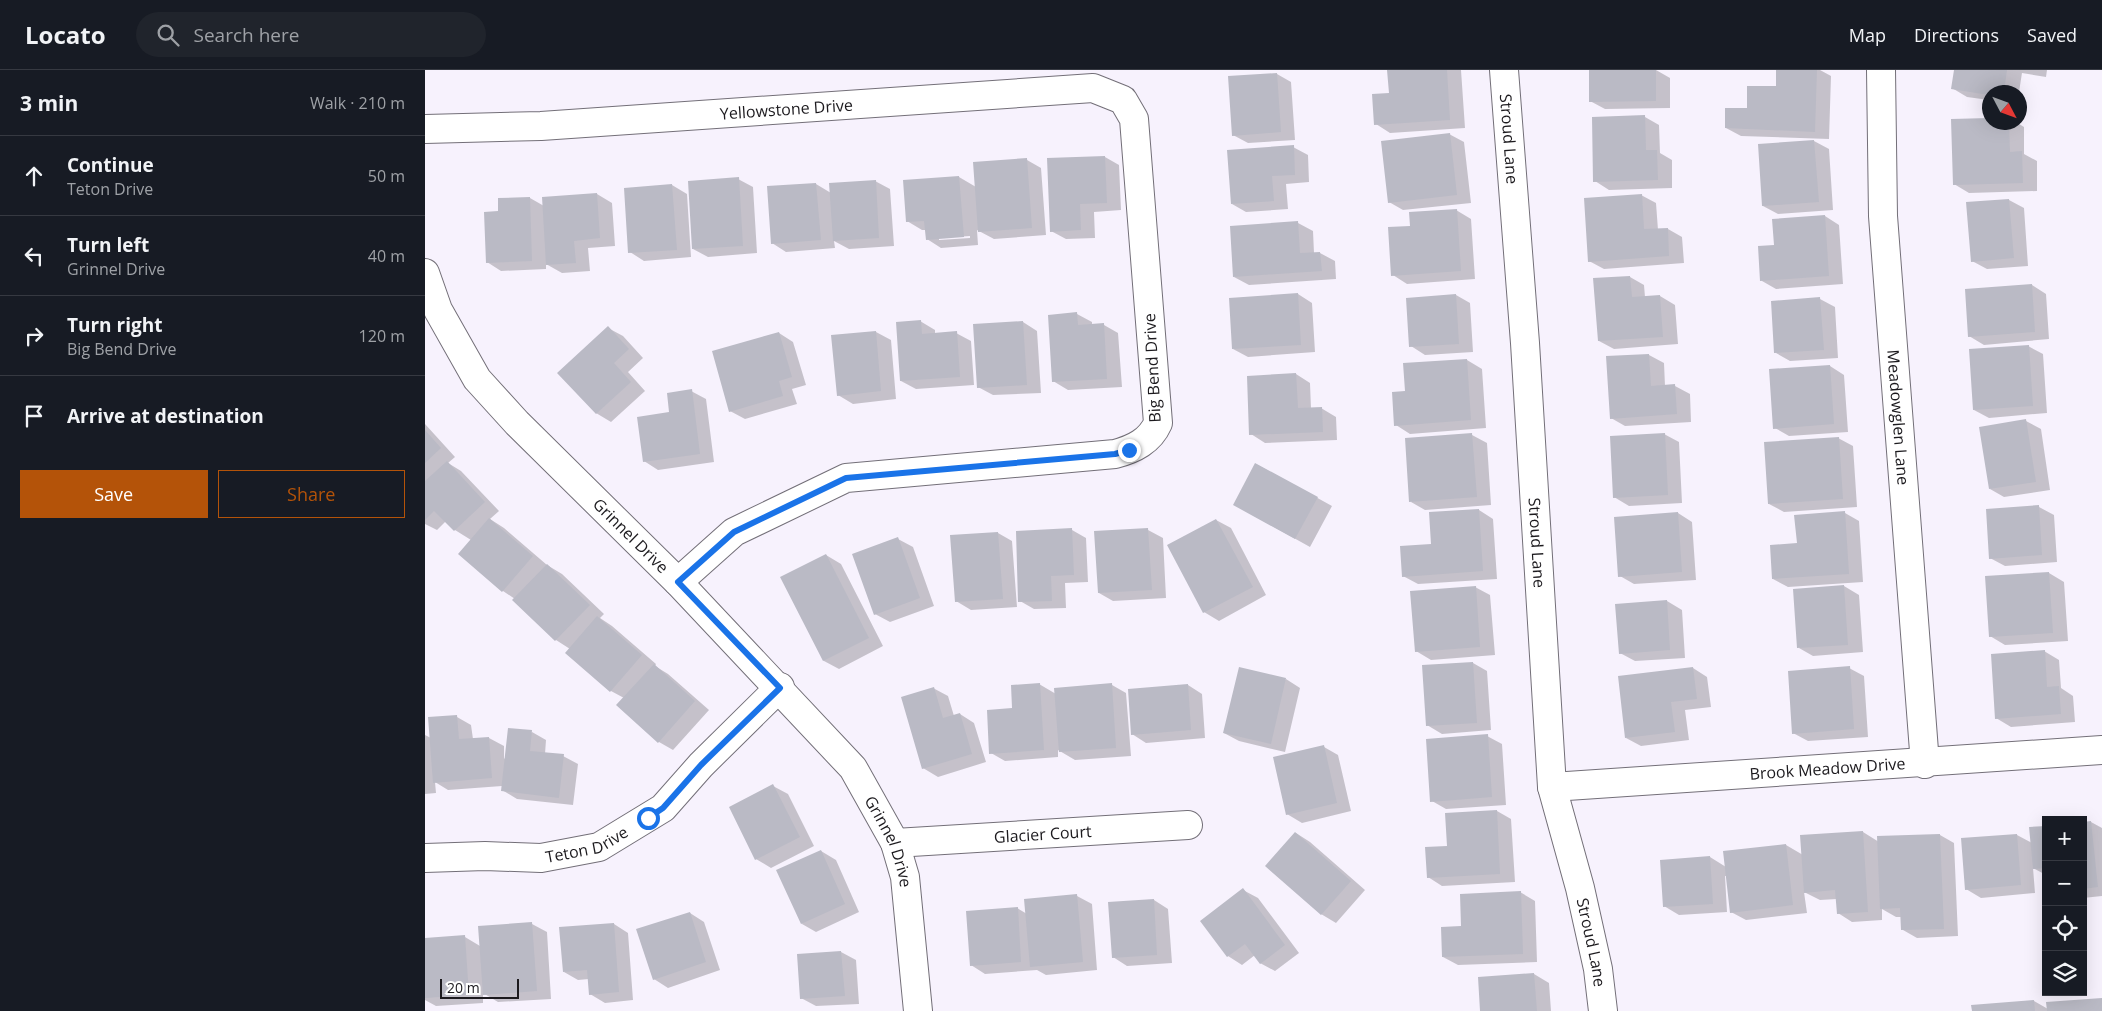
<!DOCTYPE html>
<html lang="en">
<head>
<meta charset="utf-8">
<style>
  body { margin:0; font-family:"Open Sans",sans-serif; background:#20242c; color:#f1f3f6 }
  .controls { position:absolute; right:15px; bottom:15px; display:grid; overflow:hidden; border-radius:0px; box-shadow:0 5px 20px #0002 }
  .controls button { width:45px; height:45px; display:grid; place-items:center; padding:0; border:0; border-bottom:1px solid #363941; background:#171b24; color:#f1f3f6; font:25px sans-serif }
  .compass { position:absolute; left:1557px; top:15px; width:45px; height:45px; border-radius:50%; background:#171b24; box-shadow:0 5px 20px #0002; rotate:131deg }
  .scale { position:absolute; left:15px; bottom:12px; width:79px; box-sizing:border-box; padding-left:5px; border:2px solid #1c1a1e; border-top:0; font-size:14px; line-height:18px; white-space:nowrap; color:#1c1a1e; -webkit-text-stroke:4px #fff; paint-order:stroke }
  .stop { position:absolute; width:15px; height:15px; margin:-11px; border:4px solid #1a73e8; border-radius:50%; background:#fff }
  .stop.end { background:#1a73e8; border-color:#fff; box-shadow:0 1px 5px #0008 }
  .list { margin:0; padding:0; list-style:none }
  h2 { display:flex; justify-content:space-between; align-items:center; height:65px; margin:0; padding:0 20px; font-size:21px }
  h2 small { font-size:16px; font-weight:400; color:#9ea1a6 }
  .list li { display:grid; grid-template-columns:32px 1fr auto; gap:15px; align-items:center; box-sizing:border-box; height:80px; padding:0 20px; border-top:1px solid #363941 }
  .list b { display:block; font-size:19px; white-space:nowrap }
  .list p { margin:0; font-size:16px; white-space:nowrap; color:#9ea1a6 }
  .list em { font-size:16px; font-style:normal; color:#9ea1a6 }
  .actions { display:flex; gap:10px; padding:15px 20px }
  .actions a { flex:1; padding:11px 0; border:1px solid #b45309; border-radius:0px; text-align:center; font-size:18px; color:#b45309 }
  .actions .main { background:#b45309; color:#fff }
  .icon { flex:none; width:28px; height:28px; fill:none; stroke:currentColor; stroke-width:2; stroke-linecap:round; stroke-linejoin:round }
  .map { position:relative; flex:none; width:1677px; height:941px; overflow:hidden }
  header { display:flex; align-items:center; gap:30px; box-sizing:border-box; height:70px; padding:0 25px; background:#171b24; border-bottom:1px solid #363941 }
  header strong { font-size:24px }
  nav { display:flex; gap:28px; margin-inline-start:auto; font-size:18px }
  .search { width:350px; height:45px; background:#20242c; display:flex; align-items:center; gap:12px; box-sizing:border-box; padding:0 18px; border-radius:28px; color:#9ea1a6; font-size:19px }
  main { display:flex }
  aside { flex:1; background:#171b24 }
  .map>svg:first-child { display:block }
  .shadow { fill:#0003; fill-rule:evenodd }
  .building { fill:#babac5 }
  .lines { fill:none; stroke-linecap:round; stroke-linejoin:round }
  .street-casing { stroke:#736f78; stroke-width:30 }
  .street { stroke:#fff; stroke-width:28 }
  .route { stroke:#1a73e8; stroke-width:6 }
  .labels { text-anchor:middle; stroke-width:5; stroke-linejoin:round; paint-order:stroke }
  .street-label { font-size:16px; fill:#1c1a1e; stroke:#fff }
</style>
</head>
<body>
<header>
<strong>Locato</strong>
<div class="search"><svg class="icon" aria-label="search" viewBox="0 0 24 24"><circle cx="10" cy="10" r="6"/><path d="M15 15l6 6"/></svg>Search here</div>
<nav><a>Map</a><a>Directions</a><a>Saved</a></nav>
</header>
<main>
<aside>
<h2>3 min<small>Walk · 210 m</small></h2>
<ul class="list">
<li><svg class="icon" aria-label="ahead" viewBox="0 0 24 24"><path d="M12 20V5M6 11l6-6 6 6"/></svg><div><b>Continue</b><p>Teton Drive</p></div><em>50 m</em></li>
<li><svg class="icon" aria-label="left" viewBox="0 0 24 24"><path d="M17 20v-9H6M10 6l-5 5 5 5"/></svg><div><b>Turn left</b><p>Grinnel Drive</p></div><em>40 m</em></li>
<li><svg class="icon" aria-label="right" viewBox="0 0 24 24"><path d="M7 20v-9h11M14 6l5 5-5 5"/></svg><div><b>Turn right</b><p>Big Bend Drive</p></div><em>120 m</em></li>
<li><svg class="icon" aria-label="arrive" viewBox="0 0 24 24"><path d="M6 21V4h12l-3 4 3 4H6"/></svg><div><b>Arrive at destination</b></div></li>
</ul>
<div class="actions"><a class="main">Save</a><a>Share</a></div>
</aside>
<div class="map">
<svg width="1677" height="941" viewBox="0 0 1677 941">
  <rect width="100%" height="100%" fill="#f7f2fd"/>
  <path class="shadow" d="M963,0h73l4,58 -75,5 -14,-9 14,-30z
    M1165,0h66l14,8v30l-65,1 -15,-8z
    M1352,0h43l11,6 -2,63 -88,-3 -15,-8 51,-40z
    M1530,0h92l-1,7 -24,-4 -3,19h-30v8l-22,-3 -15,-9z
    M852,4l14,8 4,58 -47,3 -15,-8z
    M1220,47l14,8 1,28 12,7v28l-63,2 -14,-9z
    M1564,49v3h27l8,5v27l13,7v30l-68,2 -15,-9 -1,-64z
    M1024,64l15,8 7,61 -68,7 -14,-8z
    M1389,71l15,8 4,61 -55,4 -15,-8 -4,-61z
    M868,77l15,8 1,27 -23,2 2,25 -42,3 -14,-8z
    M680,87l14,8 2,45 -27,2 1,26 -29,1 -15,-8z
    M602,90l14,8 5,67 -52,4 -17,-9 1,15 -37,3 -14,-9 -1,-9h-4l-15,-9 -2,-40 54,-4 17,10zM545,166v2l-31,2v-2z
    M313,109l15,8 4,66 -49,4 -15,-8z
    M450,111l15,8 4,57 -45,3 -15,-8 1,7 -49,4 -14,-9 -4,-56 48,-3 15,9z
    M247,115l15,9 4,63 -47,4 -14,-9 -5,-63z
    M172,124l15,9 3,43 -27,2 2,23 -28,2 -16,-9v5l-45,2 -14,-9 12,-50 31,-14 14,8z
    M1216,125l15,8 2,27 10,-1 14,8 2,26 -80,6 -15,-8z
    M1584,130l15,8 4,58 -41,3 -15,-8z
    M1031,140l15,9 4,60 -68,5 -14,-9 18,-48z
    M1400,146l14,9 4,59 -67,5 -14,-8 13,-35z
    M873,153l15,8 1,22h6l15,8 1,18 -87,6 -15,-8z
    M1205,207l14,8 1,12 15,-1 15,9 3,39 -64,5 -15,-8z
    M1607,215l14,9 3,45 -65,6 -15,-9z
    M873,224l14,9 3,49 -67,5 -15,-8z
    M1031,225l14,8 3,49 -48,3 -14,-9z
    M1395,229l15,8 3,51 -48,3 -14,-8z
    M652,244l15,8v4l12,-1 14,8 4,54 -54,3 -15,-9 -4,-65z
    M495,251l15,9v4l21,-1 15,8 3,44 -58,4 -15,-8z
    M598,252l14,9 4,62 -48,2 -15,-8z
    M183,258l15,8 20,22 -15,14 17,19 -34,31 -15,-9z
    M451,262l15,8 5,59 -43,5 -15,-9z
    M354,263l14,9 13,43 -14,4 5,15 -52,15 -15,-8z
    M1603,276l15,8 4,59 -58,5 -15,-8z
    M1224,285l15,8 1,23h10l15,8 1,28 -66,4 -14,-8 -4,-61z
    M1042,290l15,9 4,59 -76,6 -14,-9 10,-33z
    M1405,296l14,9 4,57 -59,4 -14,-8z
    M871,304l14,9 1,26 10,-1 15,9 1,23 -72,3 -14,-9z
    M266,321l15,8 8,63 -56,8 -14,-9z
    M1601,351l15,8 9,61 -46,7 -14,-8z
    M0,354l30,33 -7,6 13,8 38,40 -9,8 14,9 43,37 15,9 42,40 -4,4 12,8 44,38 -1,2 13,8 41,36 -36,40 -14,-8 -35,-44 -13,-7 -41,-42 -14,-9 -41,-41 -12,-8 -32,-51 -16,-10 -9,-9 -9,9 -12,-6z
    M1239,364l15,8 3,61 -53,3 -15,-9z
    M1047,365l15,8 4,62 -66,5 -14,-8z
    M1413,368l15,8 4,61 -73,5 -15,-8z
    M831,394l76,42 -22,41 -61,-34z
    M1614,437l15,8 3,47 -52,4 -15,-8z
    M1054,440l14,9 4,60 -79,5 -15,-8 29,-31z
    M1253,443l14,9 4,58 -62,4 -14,-8z
    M1420,443l14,8 4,61 -75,5 -15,-8 25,-35z
    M791,450l15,8 35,67 -47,26 -15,-9z
    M647,460l14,8 2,44 -23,1 1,25 -32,1 -14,-8z
    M723,460l15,8 3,60 -53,3 -14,-8 -3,-61z
    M573,463l14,8 5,66 -46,3 -15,-9z
    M473,469l15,8 21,59 -44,16 -15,-8z
    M401,485l15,9 42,82 -44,23 -15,-8 -42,-83z
    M1624,503l15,9 4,59 -63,4 -15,-9z
    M1419,516l15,9 4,57 -50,4 -14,-8z
    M1050,517l15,8 5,60 -64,5 -15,-9z
    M1242,531l15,9 3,48 -50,3 -15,-8z
    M1619,581l15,9 2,28 12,8 2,26 -64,5 -15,-9z
    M1048,593l14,8 4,59 -49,4 -15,-9z
    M1268,598l14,9 4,30 -26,3 4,30 -48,6 -15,-8z
    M1424,598l15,8 4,61 -60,4 -15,-8z
    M861,609l14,9 -15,64 -46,-11 -15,-8z
    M614,614l17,10 56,-9 14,8 5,63 -56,4 -17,-10v7l-53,4 -14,-8 22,-44z
    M763,615l14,9 3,44 -59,5 -14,-9z
    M508,618l15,8 6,20 6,-2 14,9 12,39 -48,15 -15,-9z
    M32,647l14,8 2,14 16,-1 15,8v13l28,-27 14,8 -1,14 18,2 15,8 -5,41 -56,-6 -15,-9v-4l-54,4 -13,-8 1,11 -11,1v-59l6,3z
    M1062,666l15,8 4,61 -60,4 -14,-8z
    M899,677l14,8 13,56 -49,12 -15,-9z
    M348,716l15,8 26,52 -43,22 -15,-9z
    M1072,741l14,8 4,63 -73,4 -14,-9z
    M1666,752l11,6v68l-19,2v-75z
    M1621,757v48l-13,-7 2,25 -54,5 -15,-9 51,-54 15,8z
    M1438,762l16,10 61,-7 14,8 4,93 -41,2 -14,-8 -1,-13h-6l-14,-8v11l-30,2 -14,-9 -1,-14 -17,1 -16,-8 3,21 -61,7 -15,-8 -4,-36h-2l2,36 -48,3 -15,-9 46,-49 16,10 60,-22 17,10z
    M871,763l14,9 55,48 -29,33 -15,-9z
    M396,781l15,9 23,52 -43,20 -14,-8z
    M818,820l15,8 41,55 -24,18 -15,-8 -5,-8 -13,10 -14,-9z
    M1095,822l15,9 2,61 -79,3 -15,-8 19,-30z
    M652,826l15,8 5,66 -51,5 -9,-5 -52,4 -14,-9 46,-57 10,6z
    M729,830l14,9 4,54 -45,3 -14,-9z
    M265,843l14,9 16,48 -52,18 -14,-9z
    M107,854l15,8 4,67 -53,3 -15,-9v10l-47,3 -11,-6v-61l40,-2 15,9z
    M189,854l14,9 5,67 -28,3 -15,-9 -1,-15 -11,1 -14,-8z
    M416,882l15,8 3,44 -43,2 -15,-8z
    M1109,904l15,9 2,28h-70z
    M1677,929v12h-129l61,-10 14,8z"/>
  <path class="building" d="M962,0h60l3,50 -76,5 -2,-31 17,-1z
    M1164,0h67v31l-67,1z
    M1351,0h41l-2,62 -90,-4v-20h22v-22h29z
    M1529,0h53l-3,22h-15v3l-38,-6z
    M852,3l4,59 -49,4 -4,-60z
    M1220,45l1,35h11l1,30 -65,2 -1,-65z
    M1564,48v4h20l1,30 12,-1 1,32 -70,2 -2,-66z
    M1025,63l7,62 -69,8 -7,-62z
    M1389,70l5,62 -57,4 -4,-62z
    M869,75l1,30 -23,1 2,25 -43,3 -4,-54z
    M680,86l2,47 -27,1 1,26 -31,2 -3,-74z
    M602,88l5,70 -54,4 -5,-70z
    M534,106l5,61 -38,3 -2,-19 -18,1 -3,-42z
    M314,107l4,69 -51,3 -4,-68z
    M451,110l3,58 -46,3 -4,-58z
    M391,113l5,57 -50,4 -4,-58z
    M247,114l5,66 -49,3 -4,-65z
    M172,123l3,45 -26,3 2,22 -30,2 -4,-68z
    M1217,124l2,35 24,-1 1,28 -81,6 -4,-64z
    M105,127l2,64 -46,2 -2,-51 14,-1v-13z
    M1584,129l5,59 -43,4 -5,-60z
    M1032,139l4,62 -70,5 -3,-49 22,-1 -1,-14z
    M1400,145l4,61 -69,5 -2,-35 16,-1 -2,-26z
    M873,151l2,32 20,-1 2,19 -89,6 -3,-51z
    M1205,206l2,21 28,-2 3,42 -65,4 -5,-63z
    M1607,214l3,48 -67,5 -3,-48z
    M873,223l3,52 -69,4 -3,-51z
    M1031,224l3,50 -50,3 -3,-49z
    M1395,227l4,53 -50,3 -3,-52z
    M652,242l1,13 26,-2 3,56 -55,3 -4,-67z
    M496,250l1,14 35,-3 3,46 -60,4 -4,-59z
    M598,251l4,64 -50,3 -4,-64z
    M183,256l21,23 -15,14 17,19 -35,32 -39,-41z
    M451,261l5,60 -44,5 -6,-61z
    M354,262l13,45 -13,4 4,15 -54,16 -17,-61z
    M1604,275l4,61 -60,4 -4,-61z
    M1224,284l2,32 24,-2 2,30 -67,5 -4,-63z
    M1042,289l4,61 -77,6 -2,-34 13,-1 -2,-28z
    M1405,295l4,59 -61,5 -4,-60z
    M871,303l2,35 24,-1 1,25 -74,3 -2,-59z
    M267,319l8,65 -57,8 -6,-45 32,-5 -2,-19z
    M1601,349l10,63 -47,7 -10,-62z
    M0,360l16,18 -16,15z
    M1047,363l5,64 -68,5 -4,-64z
    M1240,363l3,62 -55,3 -3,-62z
    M1414,367l4,62 -75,5 -4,-62z
    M22,391l38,41 -31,29 -20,-20 -9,9v-39z
    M830,393l63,34 -23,42 -62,-34z
    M1614,435l3,50 -53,4 -3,-50z
    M1054,439l4,62 -81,6 -2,-31 31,-2 -2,-32z
    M1420,441l4,63 -77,5 -2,-34 27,-2 -3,-28z
    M1253,442l4,60 -64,5 -4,-60z
    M64,448l44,38 -31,36 -44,-38z
    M791,449l37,68 -50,26 -36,-68z
    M647,458l2,47 -23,1 1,25 -34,1 -2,-71z
    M723,458l4,62 -54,3 -4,-62z
    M573,462l5,67 -48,3 -5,-67z
    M473,467l22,61 -46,17 -22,-61z
    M401,484l43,84 -46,23 -43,-84z
    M122,494l43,41 -35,36 -43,-41z
    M1624,502l4,61 -64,4 -4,-61z
    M1419,515l4,60 -51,3 -4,-59z
    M1051,516l4,61 -65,5 -5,-61z
    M1242,530l3,50 -51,4 -4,-50z
    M172,546l45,39 -32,37 -45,-39z
    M1620,580l2,37 12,-1 2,28 -66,5 -4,-65z
    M1048,592l4,61 -51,3 -4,-61z
    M229,594l41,37 -37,42 -42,-38z
    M1425,596l4,63 -62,5 -4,-63z
    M814,597l47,11 -15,66 -48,-11z
    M1268,597l4,32 -26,3 4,30 -50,6 -7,-62z
    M615,613l4,67 -55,4 -2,-44 25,-2 -1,-23z
    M687,613l4,65 -57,4 -5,-64z
    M763,614l3,46 -60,5 -3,-46z
    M509,617l9,31 17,-5 12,41 -50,15 -21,-72z
    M32,645l2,24 30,-2 3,41 -59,5 -5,-66z
    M83,658l24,2 -2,21 34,3 -5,44 -58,-7z
    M1063,664l4,63 -62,5 -4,-63z
    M899,675l13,58 -51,12 -13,-58z
    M348,714l27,53 -45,23 -26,-53z
    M1072,740l3,64 -73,4 -2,-31 22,-1 -2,-33z
    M1666,751l7,66 -15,2v-67z
    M1621,756v42l-13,1 -4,-42z
    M1438,761l5,81 -31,2 -2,-24 -31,3 -4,-58z
    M870,762l56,49 -30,34 -56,-49z
    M1515,764l4,95 -43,1 -1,-22 -20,1 -3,-73z
    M1592,764l4,51 -56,5 -4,-52z
    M1361,774l7,61 -63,8 -7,-62z
    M396,780l24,54 -44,20 -25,-54z
    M1285,786l3,48 -50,3 -3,-47z
    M818,818l42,57 -25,19 -15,-20 -18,13 -27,-36z
    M1096,821l2,63 -81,3 -1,-30 20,-1 -1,-32z
    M652,824l6,68 -53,5 -6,-68z
    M729,829l3,56 -45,3 -4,-56z
    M593,837l3,55 -51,4 -4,-55z
    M265,842l16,50 -53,18 -17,-51z
    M107,852l5,69 -54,4 -5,-69z
    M189,853l5,69 -30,3 -2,-25 -24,2 -4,-45z
    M40,865l4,60 -44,3v-60z
    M416,881l4,45 -45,3 -3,-45z
    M1109,903l3,38h-57l-2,-34z
    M1677,928v13h-55l-1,-9z
    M1609,930l1,11h-63l-1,-6z"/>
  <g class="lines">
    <g class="street-casing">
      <g id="street">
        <path id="s1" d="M1079,0l21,273 27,444 28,101 18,81 5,42"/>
        <path id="s2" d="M1456,0l2,146 42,548"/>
        <path id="s3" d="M0,59l116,-3 552,-38 30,12 11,19 24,304c-8,18 -24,26 -43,31l-269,24 -112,54 -56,50"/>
        <path id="s4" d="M0,203l13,37 39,69 40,44 161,159 175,186 42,75 10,34 13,134"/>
        <path id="s5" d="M1127,717l550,-37"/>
        <path id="s6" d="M470,773l293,-18"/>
        <path id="s7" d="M0,788l60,-2 56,2 58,-11 64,-39 38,-43 79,-78"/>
      </g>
    </g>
    <use href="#street" class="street"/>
  </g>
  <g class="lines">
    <path class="route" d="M223,748l15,-10 38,-43 79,-77 -102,-106 56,-50 112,-54 269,-24 14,-4"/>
  </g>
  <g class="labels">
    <g class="street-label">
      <text dy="6" stroke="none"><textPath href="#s3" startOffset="362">Yellowstone Drive</textPath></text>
      <text dy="6" stroke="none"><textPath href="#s1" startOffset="69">Stroud Lane</textPath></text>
      <text transform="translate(727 298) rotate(-93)" y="6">Big Bend Drive</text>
      <text dy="6" stroke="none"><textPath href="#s2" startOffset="348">Meadowglen Lane</textPath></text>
      <text dy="6" stroke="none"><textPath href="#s4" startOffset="338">Grinnel Drive</textPath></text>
      <text dy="6" stroke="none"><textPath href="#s1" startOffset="474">Stroud Lane</textPath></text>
      <text dy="6" stroke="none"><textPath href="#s5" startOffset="276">Brook Meadow Drive</textPath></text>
      <text dy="6" stroke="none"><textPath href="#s6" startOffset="148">Glacier Court</textPath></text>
      <text dy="6" stroke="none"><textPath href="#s7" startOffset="164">Teton Drive</textPath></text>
      <text dy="6" stroke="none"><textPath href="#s4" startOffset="742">Grinnel Drive</textPath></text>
      <text dy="6" stroke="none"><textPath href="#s1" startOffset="879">Stroud Lane</textPath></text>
    </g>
  </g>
</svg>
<div class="controls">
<button>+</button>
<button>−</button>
<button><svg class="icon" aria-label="locate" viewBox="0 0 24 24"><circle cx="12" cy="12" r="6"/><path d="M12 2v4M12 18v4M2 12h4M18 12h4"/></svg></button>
<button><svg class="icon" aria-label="layers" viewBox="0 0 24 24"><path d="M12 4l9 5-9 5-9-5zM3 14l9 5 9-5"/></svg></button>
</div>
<svg class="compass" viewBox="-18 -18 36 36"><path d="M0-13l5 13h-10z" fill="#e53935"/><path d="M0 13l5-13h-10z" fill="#9ea1a6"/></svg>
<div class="scale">20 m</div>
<div class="stop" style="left:223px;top:748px"></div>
<div class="stop end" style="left:704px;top:380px"></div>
</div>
</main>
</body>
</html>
